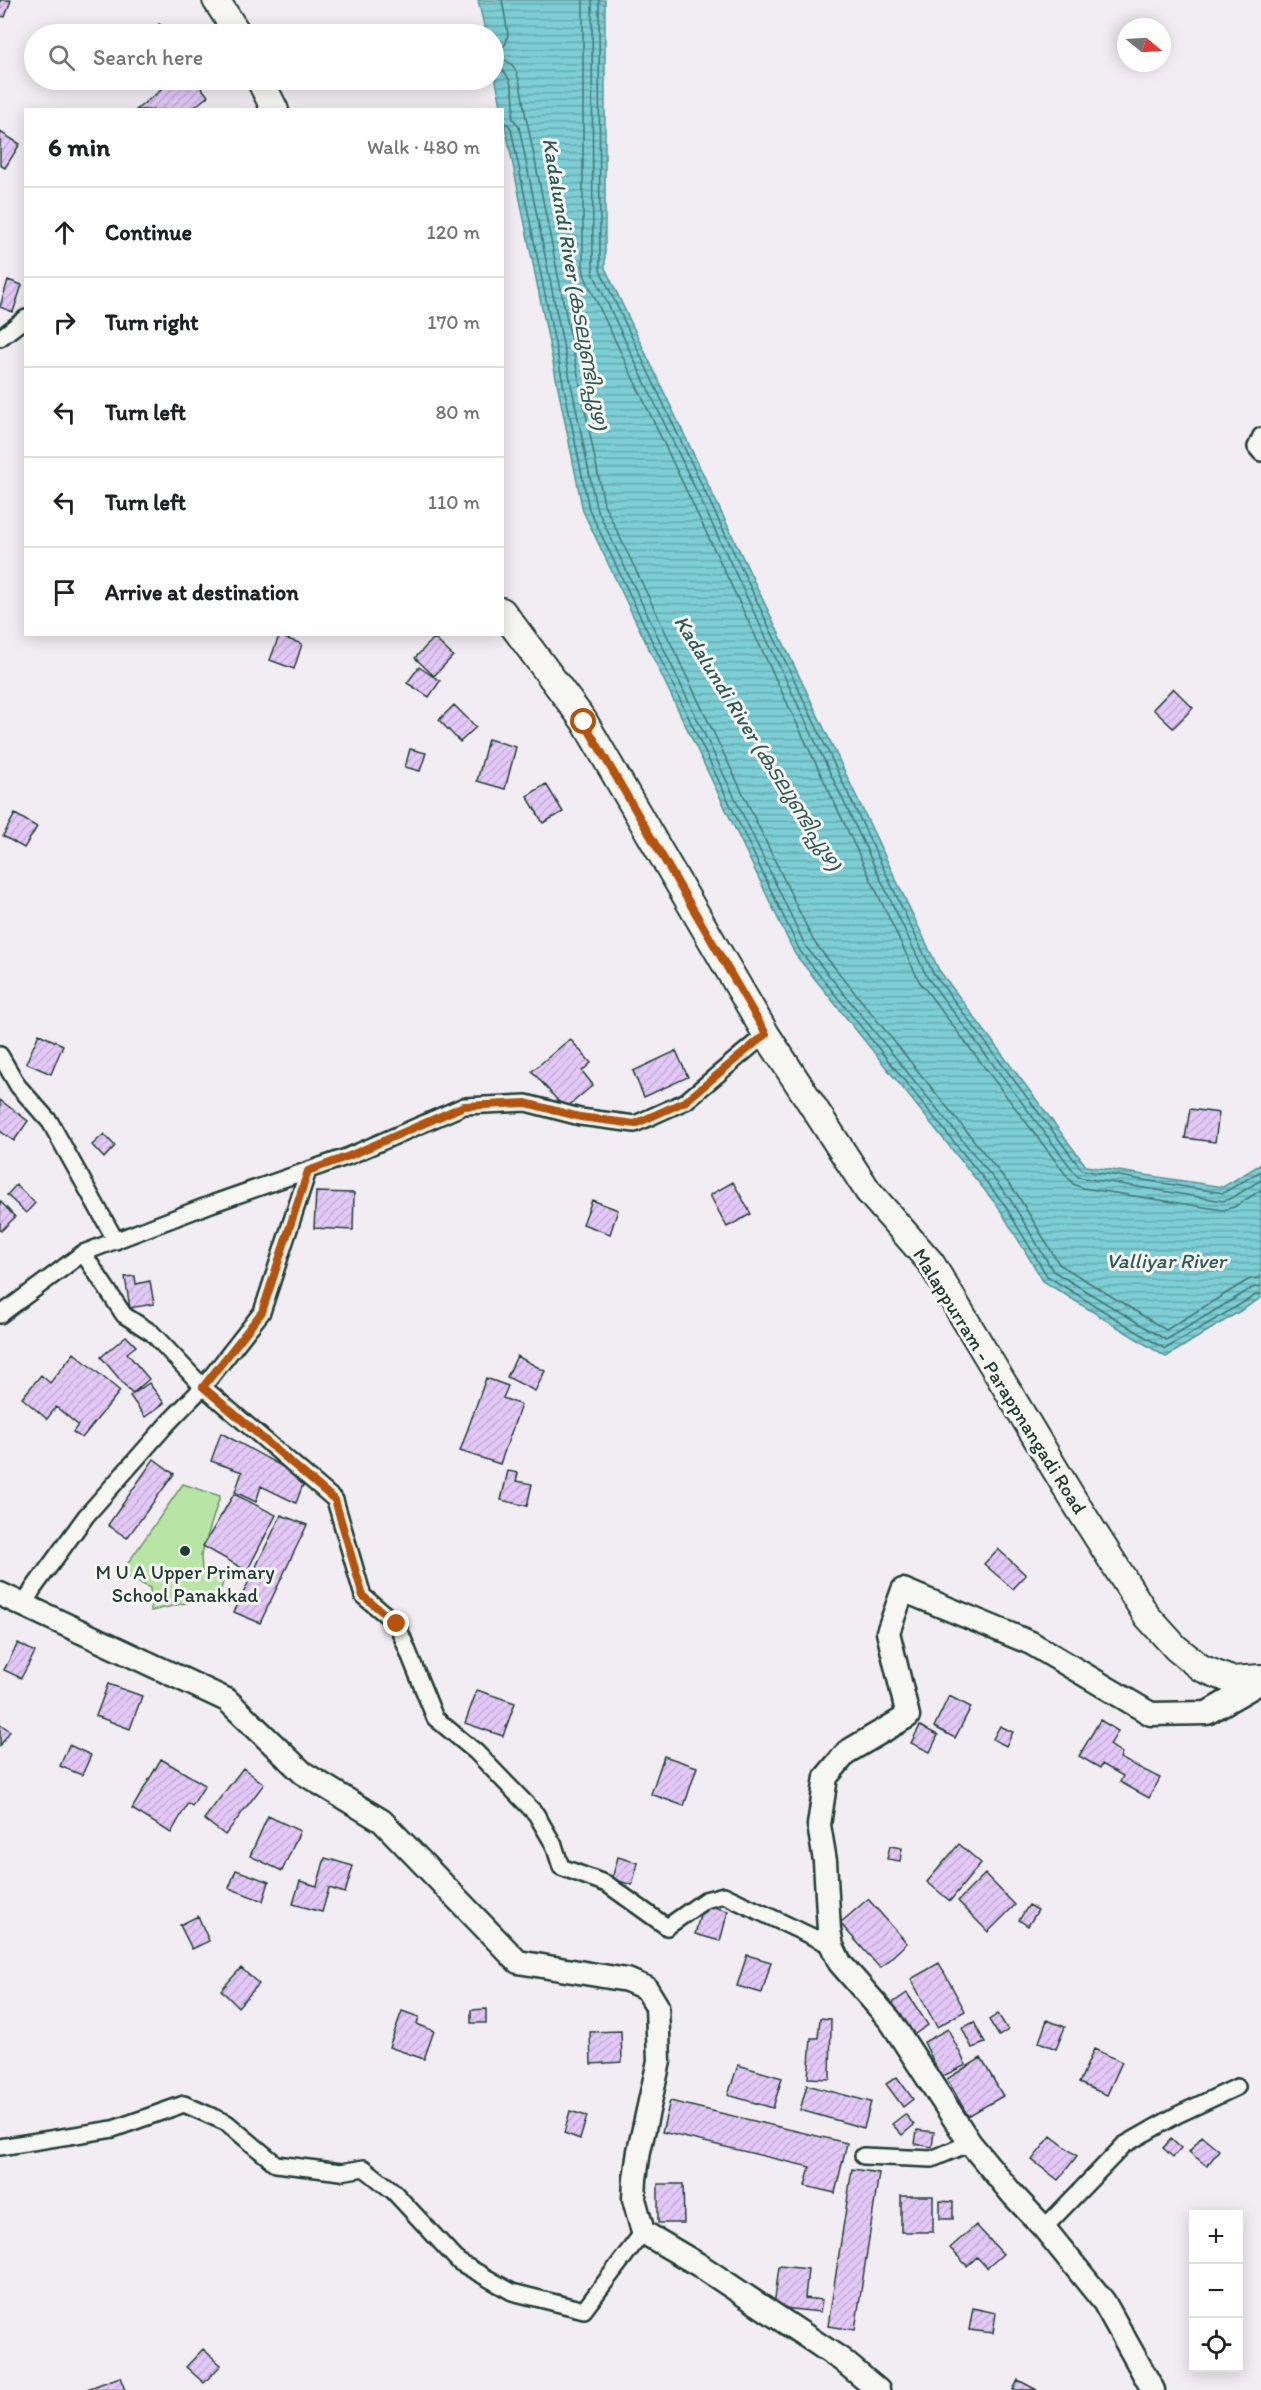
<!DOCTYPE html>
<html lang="en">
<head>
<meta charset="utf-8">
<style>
  body { margin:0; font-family:Itim,"Noto Sans Malayalam",sans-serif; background:#f2f2f2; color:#202124 }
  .controls { position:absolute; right:18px; bottom:18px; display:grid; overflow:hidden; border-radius:0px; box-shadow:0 3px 15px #0003 }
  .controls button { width:54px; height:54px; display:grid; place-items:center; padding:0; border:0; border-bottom:2px solid #e0e0e0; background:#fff; color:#202124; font:30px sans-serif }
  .compass { position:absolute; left:1117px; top:18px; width:54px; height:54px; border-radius:50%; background:#fff; box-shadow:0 3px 15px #0003; rotate:108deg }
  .stop { position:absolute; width:18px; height:18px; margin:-14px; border:4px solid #b45309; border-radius:50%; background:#fff }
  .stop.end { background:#b45309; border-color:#fff; box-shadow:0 2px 6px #0008 }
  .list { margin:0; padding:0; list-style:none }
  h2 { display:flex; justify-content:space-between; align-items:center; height:78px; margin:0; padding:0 24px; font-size:26px }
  h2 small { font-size:20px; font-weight:400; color:#757577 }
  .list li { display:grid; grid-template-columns:39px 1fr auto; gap:18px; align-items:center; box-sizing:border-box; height:90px; padding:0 24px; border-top:2px solid #e0e0e0 }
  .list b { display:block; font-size:22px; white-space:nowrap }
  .list em { font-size:20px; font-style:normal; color:#757577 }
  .icon { flex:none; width:33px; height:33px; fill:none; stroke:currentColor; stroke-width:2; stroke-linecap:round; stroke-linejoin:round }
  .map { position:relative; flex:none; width:1261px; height:2390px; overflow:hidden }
  .search { position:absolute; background:#fff; box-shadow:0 3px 15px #0003; left:24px; top:24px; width:480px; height:66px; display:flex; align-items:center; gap:15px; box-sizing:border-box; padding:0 21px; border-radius:33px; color:#757577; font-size:22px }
  .panel { position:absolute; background:#fff; box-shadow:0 3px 15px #0003; left:24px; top:108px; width:480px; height:528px; border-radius:0px }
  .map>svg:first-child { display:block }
  .park { fill:#b7e6a4; stroke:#6b926c; stroke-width:1.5 }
  .water { fill:url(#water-rules); stroke:#579495; stroke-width:1.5 }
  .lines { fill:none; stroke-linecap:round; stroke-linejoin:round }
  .shore { stroke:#457774; stroke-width:1.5 }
  .building { fill:url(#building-hatch); stroke:#1f3d34; stroke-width:1.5 }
  .street-casing { stroke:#1f3d34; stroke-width:20 }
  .secondary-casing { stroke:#1f3d34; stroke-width:27 }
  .primary-casing { stroke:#1f3d34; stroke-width:30 }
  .street { stroke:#f6f6f2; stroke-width:15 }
  .secondary { stroke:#f6f6f2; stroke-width:22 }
  .primary { stroke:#f6f6f2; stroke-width:26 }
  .route { stroke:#b45309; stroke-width:8 }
  .poi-dot { fill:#1f3d34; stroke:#f6f6f2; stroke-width:2 }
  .labels { text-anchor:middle; stroke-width:6; stroke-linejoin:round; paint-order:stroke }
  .street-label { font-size:20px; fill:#1f3d34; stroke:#f6f6f2 }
  .poi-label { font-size:20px; fill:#1f3d34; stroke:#f6f6f2 }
  .water-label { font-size:21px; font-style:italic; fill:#325a54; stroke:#f6f6f2 }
</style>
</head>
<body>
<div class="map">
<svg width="1261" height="2390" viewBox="0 0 1261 2390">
  <defs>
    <pattern id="water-rules" width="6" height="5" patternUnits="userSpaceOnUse" patternTransform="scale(1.5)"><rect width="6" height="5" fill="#7dced5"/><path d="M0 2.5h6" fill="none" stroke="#66a8ae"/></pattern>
    <pattern id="building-hatch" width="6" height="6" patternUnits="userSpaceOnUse" patternTransform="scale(1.5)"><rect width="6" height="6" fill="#e4c9f8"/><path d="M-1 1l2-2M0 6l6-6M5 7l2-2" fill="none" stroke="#c3aed5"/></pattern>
  </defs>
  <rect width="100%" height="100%" fill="#f2edf3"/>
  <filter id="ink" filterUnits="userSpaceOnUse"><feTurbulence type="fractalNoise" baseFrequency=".0167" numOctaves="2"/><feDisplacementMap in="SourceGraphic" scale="12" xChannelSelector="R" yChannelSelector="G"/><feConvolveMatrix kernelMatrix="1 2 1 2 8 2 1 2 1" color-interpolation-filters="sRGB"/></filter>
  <g filter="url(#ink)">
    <path class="park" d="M183,1484l37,12 -19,60 1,15 21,10 -3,14 -69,16 -1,-23 -29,-15z"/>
    <path class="water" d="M478,0h127v268l334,702 147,196 137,21 38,-23v134l-95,59 -123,-76 -44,-73 -204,-254 -212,-443 -89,-440v-37h-8z"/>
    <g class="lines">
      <path class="shore" d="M502,0l6,34 -2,9 -9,12c5,4 12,6 16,11 9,12 10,44 15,60l76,378 210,438 203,252 42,70 107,66 82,-50 13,-3
        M583,0v267l2,10 334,704 154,203 10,4 140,22 11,-3 27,-17
        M592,0l1,273 334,704 151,200 145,24 7,-2 31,-19
        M599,0l1,270 333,703 149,197 141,23 38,-22
        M494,66c18,3 23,36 18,51l7,10 77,380 210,440 204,252 43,72 113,69 86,-52 9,-2
        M502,123l6,1 3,5 78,380 211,442 204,253 43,72 118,73 91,-54 5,-1"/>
    </g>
    <path class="building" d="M0,0h11l-6,17 -5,-1z
      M159,24l16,10h-23z
      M159,80h36l13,16 -17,14h-55l25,-20 -6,-8z
      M0,132l20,12 -15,24 -5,-3z
      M8,280l14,5 -9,27 -13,-5z
      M279,636l23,8 -8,25 -24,-9z
      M434,638l19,18 -19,20 -19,-18z
      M419,667l21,14 -11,16 -22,-14z
      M1173,688l20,20 -20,20 -20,-19z
      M454,705l22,22 -16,15 -21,-22z
      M488,739l28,8 -11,42 -28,-8z
      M410,749l16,4 -6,18 -15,-4z
      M546,784l17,28 -20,11 -16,-27z
      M15,814l22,13 -13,21 -21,-12z
      M39,1034l24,11 -12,29 -25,-11z
      M570,1039l21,24 -9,8 11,14 -28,24 -33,-38z
      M676,1051l12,26 -44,20 -11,-26z
      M0,1100l28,21 -14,20 -14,-10z
      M1190,1109l29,4 -4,29 -30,-4z
      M104,1134l11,12 -11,12 -12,-13z
      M733,1182l18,32 -24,13 -17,-32z
      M16,1185l19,18 -9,10 -19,-18z
      M316,1192l38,1 -1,37 -39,-2z
      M592,1200l26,10 -8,24 -27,-10z
      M0,1201l15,16 -14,14 -1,-1z
      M135,1276l1,8 14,-3 4,23 -24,4 -5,-31z
      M126,1336l10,10 -9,7 22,26 -17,15 -31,-37z
      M74,1353l46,38 -38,47 -9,-6 5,-7 -22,-18 -9,12 -25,-21 19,-23 9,8z
      M517,1356l28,15 -10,20 -28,-14z
      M486,1378l22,8 -5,12 18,7 -21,59 -40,-13z
      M149,1383l15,20 -19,14 -15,-21z
      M221,1433l84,46 -9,24 -35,-17 -5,16 -21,-10 7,-20 -31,-11z
      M154,1459l20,15 -47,64 -19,-13z
      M508,1471l10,2 -2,8 16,3 -5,22 -26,-6z
      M234,1494l42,21 -29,56 -44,-25z
      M281,1515l26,10 -47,98 -26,-11z
      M998,1549l28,26 -13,14 -29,-25z
      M18,1643l17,9 -14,26 -17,-8z
      M108,1684l34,12 -12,33 -34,-13z
      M477,1690l38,13 -12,33 -38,-13z
      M949,1696l22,11 -16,31 -21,-11z
      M1100,1720l18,11 -8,14 12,8 -2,5 40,20 -11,20 -29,-16 3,-6 -21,-12 -2,4 -21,-12z
      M0,1724l10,7 -10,15z
      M920,1726l18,9 -8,17 -19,-9z
      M1000,1726l13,6 -7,14 -13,-7z
      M69,1745l22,10 -9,20 -22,-9z
      M664,1756l33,11 -13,39 -33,-12z
      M161,1759l44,26 -13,21 -4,-3 -17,30 -39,-24z
      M243,1768l21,16 -39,51 -21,-16z
      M268,1816l32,15 -18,40 -32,-15z
      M959,1844l22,19 -31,38 -23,-19z
      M890,1846l12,2 -2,13 -13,-2z
      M618,1857l20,6 -6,22 -20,-6z
      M325,1858l28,8 -8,27 -16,-5 -7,24 -29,-8 7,-23 17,5z
      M236,1870l33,12 -6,19 -34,-13z
      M985,1874l30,31 -27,27 -30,-31z
      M868,1899l39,44 -27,25 -40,-45z
      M703,1904l25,7 -8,30 -25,-7z
      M1029,1905l9,5 -10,16 -9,-6z
      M198,1916l11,25 -17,8 -12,-24z
      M747,1955l24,7 -9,31 -25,-7z
      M939,1963l26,48 -28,16 -26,-48z
      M241,1968l18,16 -21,23 -17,-17z
      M907,1993l21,32 -19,13 -21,-32z
      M486,2009v14h-15v-13z
      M402,2011l17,6 -2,7 17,7 -10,28 -35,-12z
      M998,2014l10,16 -9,6 -10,-16z
      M820,2018l11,1 -1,60 -22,-1 3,-40h7z
      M1047,2020l18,7 -9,22 -17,-7z
      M974,2022l11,21 -13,5 -10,-20z
      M948,2029l18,36 -25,12 -17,-35z
      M621,2031l1,31 -31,2 -1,-32z
      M1094,2049l28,13 -15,33 -28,-12z
      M981,2058l22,38 -35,20 -21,-37z
      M738,2065l44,13 -9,30 -45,-13z
      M897,2077l16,22 -10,8 -17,-23z
      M807,2085l64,17 -7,26 -64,-18z
      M670,2101l177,42 -12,50 -30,-7 5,-19 -148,-35z
      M570,2111l17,5 -7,23 -16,-6z
      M905,2114l9,11 -12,10 -10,-11z
      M917,2130l17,2 -2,15 -17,-3z
      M1051,2136l26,20 -19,24 -26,-20z
      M1202,2136l17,14 -12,16 -18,-14z
      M1171,2139l10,9 -8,9 -10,-9z
      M852,2169l27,4 -24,157 -27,-4z
      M658,2184h25l1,39h-26z
      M901,2196h32v36h-32z
      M940,2201l13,1v17h-13z
      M976,2225l27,29 -16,14 -10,-11 -10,9 -17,-18z
      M779,2266l29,3 -3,29 17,2 -2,12 -46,-5z
      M973,2308l23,5 -3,20 -24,-3z
      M203,2349l18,16 -17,18 -18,-16z
      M120,2377l5,13h-37l-1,-1z
      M1018,2380l19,10h-24z"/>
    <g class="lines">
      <g class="street-casing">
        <path id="street" d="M0,338l26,-20
          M1261,436l-5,11 5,6
          M0,1055l18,31 32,36 66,119
          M83,1253l41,62 28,18 51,54 132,113 28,96 34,28 38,94 41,34 60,62 18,31 7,22 46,17 60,43 38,-27 19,-5 108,51
          M0,1315l83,-62 131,-50 135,-47 115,-50 62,-3 54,14 55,7 51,-23 80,-67
          M24,1605l9,-16 53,-73 82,-93 35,-36 59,-75 46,-141
          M0,2147l113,-18 71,-25 43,19 49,41 65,8 23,-4 29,23 66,71 53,30 72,18 59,-78
          M863,2156l69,3 38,-16
          M1044,2228l80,-83 53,-30 60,-28"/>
      </g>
      <g class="secondary-casing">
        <path id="secondary" d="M0,1594l227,106 76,73 79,48 136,141 109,18 19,8 11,18 2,55 -20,90 -4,28 -1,20 9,33 56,33 143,95 36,30
          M1153,2390l-49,-88 -60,-74 -31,-33 -43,-52 -80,-123 -50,-57 -8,-17 -3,-16 -4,-69 -6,-36 7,-48 21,-25 61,-36 -20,-84 15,-42 128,53 120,71 56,-1 54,-31"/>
      </g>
      <g class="primary-casing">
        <path id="primary" d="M216,0l22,34
          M260,80l15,30
          M502,611l82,110 182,313 102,157 63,72 142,236 74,117 29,32 25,20 30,12 30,-2"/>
      </g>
      <use href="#street" class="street"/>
      <use href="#secondary" class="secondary"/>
      <use href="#primary" class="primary"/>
    </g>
  </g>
  <g class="lines" filter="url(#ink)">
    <path class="route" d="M397,1624l-34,-28 -28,-96 -132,-113 59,-75 46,-141 41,-15 115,-50 62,-3 54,14 55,7 51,-23 80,-67 -182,-312"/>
  </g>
  <circle class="poi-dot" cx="185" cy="1551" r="6"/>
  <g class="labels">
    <g class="street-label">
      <text transform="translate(1000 1381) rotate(58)" y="7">Malappurram - Parappnangadi Road</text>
    </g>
    <g class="poi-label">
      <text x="185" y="1579">M U A Upper Primary<tspan x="185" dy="23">School Panakkad</tspan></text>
    </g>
    <g class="water-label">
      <text transform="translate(575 284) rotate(80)" y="7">Kadalundi River (കടലുണ്ടിപ്പുഴ)</text>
      <text transform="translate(758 743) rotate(58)" y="7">Kadalundi River (കടലുണ്ടിപ്പുഴ)</text>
      <text x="1166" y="1268">Valliyar River</text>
    </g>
  </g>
</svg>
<div class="controls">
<button>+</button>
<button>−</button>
<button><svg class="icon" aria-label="locate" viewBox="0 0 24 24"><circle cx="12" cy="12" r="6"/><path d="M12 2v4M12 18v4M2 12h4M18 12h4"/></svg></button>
</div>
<svg class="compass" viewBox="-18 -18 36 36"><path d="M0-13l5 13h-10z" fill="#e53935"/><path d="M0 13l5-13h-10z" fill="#757577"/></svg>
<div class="stop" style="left:584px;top:722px"></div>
<div class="stop end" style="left:397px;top:1624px"></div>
<div class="search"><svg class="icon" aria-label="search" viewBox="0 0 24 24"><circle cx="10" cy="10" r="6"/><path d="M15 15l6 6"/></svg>Search here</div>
<section class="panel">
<h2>6 min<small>Walk · 480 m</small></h2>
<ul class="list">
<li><svg class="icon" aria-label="ahead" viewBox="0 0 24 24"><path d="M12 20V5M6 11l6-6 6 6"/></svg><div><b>Continue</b></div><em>120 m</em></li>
<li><svg class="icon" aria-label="right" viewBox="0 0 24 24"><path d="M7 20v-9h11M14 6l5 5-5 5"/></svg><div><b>Turn right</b></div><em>170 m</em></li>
<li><svg class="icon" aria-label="left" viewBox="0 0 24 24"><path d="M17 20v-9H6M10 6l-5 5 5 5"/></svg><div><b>Turn left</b></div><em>80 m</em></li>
<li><svg class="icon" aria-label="left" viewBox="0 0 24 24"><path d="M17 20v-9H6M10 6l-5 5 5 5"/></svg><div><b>Turn left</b></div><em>110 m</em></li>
<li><svg class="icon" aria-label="arrive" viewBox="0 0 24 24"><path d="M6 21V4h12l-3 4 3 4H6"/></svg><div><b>Arrive at destination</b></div></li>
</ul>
</section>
</div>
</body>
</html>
